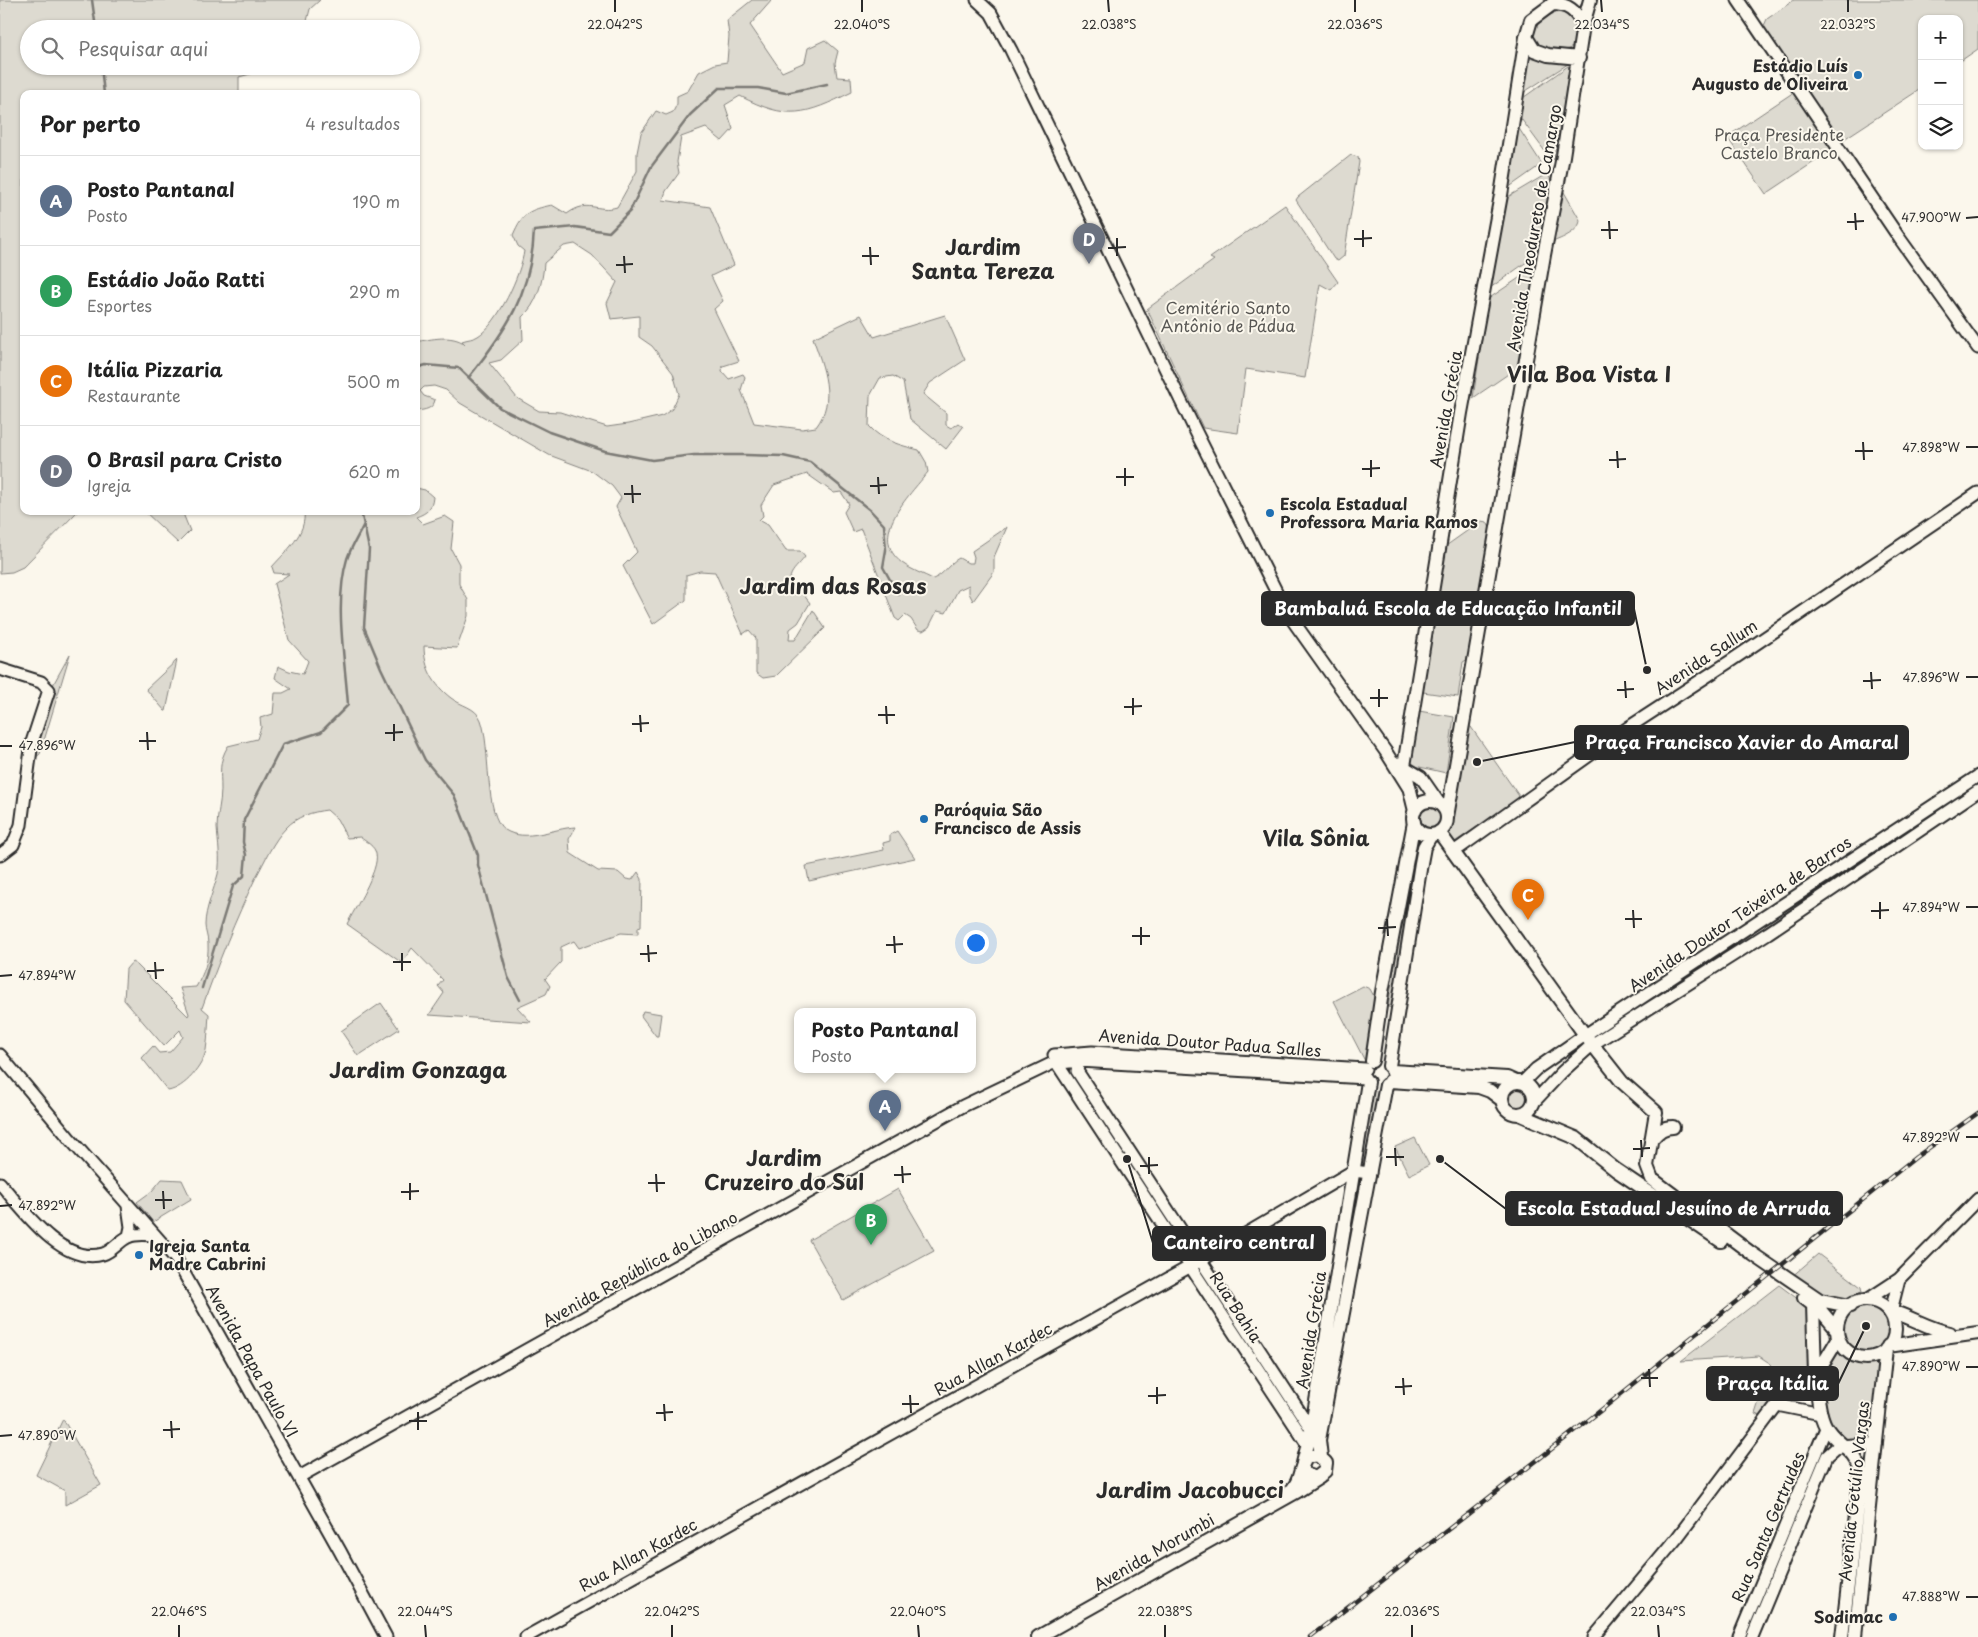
<!DOCTYPE html>
<html lang="pt">
<head>
<meta charset="utf-8">
<style>
  body { margin:0; font-family:"Playpen Sans",sans-serif; background:#f6f6f6; color:#222 }
  .controls { position:absolute; right:15px; top:15px; display:grid; overflow:hidden; border-radius:10px; box-shadow:0 1px 4px #0004 }
  .controls button { width:45px; height:45px; display:grid; place-items:center; padding:0; border:0; border-bottom:1px solid #e0e0e0; background:#fff; color:#222; font:25px sans-serif }
  .you { position:absolute; left:975px; top:942px; width:18px; height:18px; margin:-12px; border:4px solid #fff; border-radius:50%; background:#1a73e8; box-shadow:0 0 0 8px #1a73e833 }
  .badge { display:grid; place-items:center; width:32px; height:32px; border-radius:50%; background:#1f6fb2; color:#fff; font-size:16px; font-weight:700 }
  .pin { position:absolute; translate:-50% -41px; filter:drop-shadow(0 1px 2px #0008) }
  .pin::after { content:''; position:absolute; top:26px; width:18px; height:15px; background:inherit; clip-path:polygon(0 0,100% 0,50% 100%) }
  .popup { position:absolute; left:794px; top:1008px; width:182px; height:65px; box-sizing:border-box; display:grid; place-content:center; border-radius:10px; background:#fff; filter:drop-shadow(0 1px 4px #0005); font-size:16px; white-space:nowrap; color:#767676 }
  .popup b { font-size:19px; color:#222 }
  .popup::after { content:''; position:absolute; left:50%; top:100%; margin-left:-10px; border:10px solid transparent; border-top-color:#fff }
  .list { margin:0; padding:0; list-style:none }
  h2 { display:flex; justify-content:space-between; align-items:center; height:65px; margin:0; padding:0 20px; font-size:21px }
  h2 small { font-size:16px; font-weight:400; color:#767676 }
  .list li { display:grid; grid-template-columns:32px 1fr auto; gap:15px; align-items:center; box-sizing:border-box; height:90px; padding:0 20px; border-top:1px solid #e0e0e0 }
  .list b { display:block; font-size:19px; white-space:nowrap }
  .list p { margin:0; font-size:16px; white-space:nowrap; color:#767676 }
  .list em { font-size:16px; font-style:normal; color:#767676 }
  .icon { flex:none; width:28px; height:28px; fill:none; stroke:currentColor; stroke-width:2; stroke-linecap:round; stroke-linejoin:round }
  .map { position:relative; flex:none; width:1978px; height:1637px; overflow:hidden }
  .search { position:absolute; background:#fff; box-shadow:0 1px 4px #0004; left:20px; top:20px; width:400px; height:55px; display:flex; align-items:center; gap:12px; box-sizing:border-box; padding:0 18px; border-radius:28px; color:#767676; font-size:19px }
  .panel { position:absolute; background:#fff; box-shadow:0 1px 4px #0004; left:20px; top:90px; width:400px; height:425px; border-radius:10px }
  .map>svg:first-child { display:block }
  .green { fill:#dddad0; stroke:#84827e; fill-rule:evenodd }
  .lines { fill:none; stroke-linecap:round; stroke-linejoin:round }
  .stream { stroke:#7b7a75; stroke-width:2.5 }
  .secondary-casing { stroke:#2b2b2b; stroke-width:15 }
  .primary-casing { stroke:#2b2b2b; stroke-width:16 }
  .secondary { stroke:#fbf7ec; stroke-width:11 }
  .primary { stroke:#fbf7ec; stroke-width:12 }
  .rail-casing { stroke:#2b2b2b; stroke-width:4.5 }
  .rail { stroke:#fbf7ec; stroke-width:2.5; stroke-dasharray:8; stroke-linecap:butt }
  .ticks { fill:none; stroke:#2b2b2b; stroke-width:2 }
  .poi-dot { fill:#1f6fb2; stroke:#fbf7ec; stroke-width:2 }
  .labels { text-anchor:middle; stroke-width:4; stroke-linejoin:round; paint-order:stroke }
  .poi-label { font-size:16px; font-weight:bold; fill:#2b2b2b; stroke:#fbf7ec; text-anchor:start }
  .park-label { font-size:16px; fill:#585754; stroke:#fbf7ec }
  .street-label { font-size:16px; fill:#2b2b2b; stroke:#fbf7ec }
  .district-label { font-size:21px; font-weight:bold; fill:#2b2b2b; stroke:#fbf7ec }
  .ticks-label { font-size:12px; text-anchor:middle; fill:#2b2b2b; stroke:#fbf7ec; stroke-width:4; stroke-linejoin:round; paint-order:stroke }
  .leader { fill:none; stroke:#2b2b2b; stroke-width:2 }
  .callout-dot { fill:#2b2b2b; stroke:#fbf7ec; stroke-width:2 }
  .callout { fill:#2b2b2b; stroke:#2b2b2b; stroke-width:2 }
  .callout-label { font-size:18px; text-anchor:middle; font-weight:bold; fill:#fff }
</style>
</head>
<body>
<div class="map">
<svg width="1978" height="1637" viewBox="0 0 1978 1637">
  <rect width="100%" height="100%" fill="#fbf7ec"/>
  <filter id="ink" filterUnits="userSpaceOnUse"><feTurbulence type="fractalNoise" baseFrequency=".02" numOctaves="2"/><feDisplacementMap in="SourceGraphic" scale="10" xChannelSelector="R" yChannelSelector="G"/><feConvolveMatrix kernelMatrix="1 2 1 2 8 2 1 2 1" color-interpolation-filters="sRGB"/></filter>
  <g filter="url(#ink)">
    <path class="green" d="M0,0h320l-10,9 -5,20h-276v37h251l-41,11v17h-215v417h54l-55,56 -11,5 -12,1z
      M752,0h20l-22,25 32,47 23,-10 3,-14 17,-8 13,11 -3,12 2,14 14,1 1,14c-47,23 -64,29 -112,4l-15,9 8,24 -11,12 -16,-13 -25,9 -4,25 2,11 -13,18 -3,9 47,7 24,58 -23,11 12,25 -9,8 25,52 -16,5 -1,5 7,8 14,-5 2,3 -4,13 13,33 48,6 14,-2c21,-27 7,-60 -3,-89l48,-23 13,22 71,-22 20,45 -35,23 -7,11 23,19v12l5,3 7,-5 5,4 -17,22 -36,-30 -7,-37 -10,-6 -13,2 -10,18 -1,30c13,15 31,19 50,24l7,12 2,10c-19,24 -61,64 -26,91 9,7 21,11 31,16 12,-5 15,-15 26,-21l9,5h5l1,-6 -2,-6 35,-24 -13,30v15l-21,29 -4,-8v-8l-11,5 -12,23 -9,-2 -8,16 -6,4 -5,-1 -7,-11 -6,-4 -6,6 -4,-3 -34,-89 -8,3 -9,-20 5,-8 -8,-12 -7,1 -27,-19 -33,11 -13,20 2,11 -4,4 9,5 18,26h14l5,6c-7,10 -21,18 -12,30l6,2 11,14 -12,20 -8,6 -1,11h6l18,-30 12,18 -49,48 -13,2 -7,-5v-35l-7,-8 -6,4 -28,-62 -15,-1 -14,4v25l-33,24 -30,-58 14,-14 -21,-45 5,-9 -9,-12 -20,-15 -43,-16 -89,-52 -14,-13 -12,-4 -10,1 -4,4 4,5 11,4c-2,9 -10,10 -19,11v-69c15,-3 36,-8 49,2l-3,-3c5,-2 12,-2 16,-5 20,-12 43,-62 46,-85l-6,-5 -5,-11c10,-23 16,-25 39,-30l15,9c22,-16 29,-1 50,-7l20,-36v-18l4,-20 15,-22 10,4 7,-3 4,-8v-8l11,-5 11,-19 16,-8 12,-2 2,-26 -2,-16zM575,244l17,11 25,27 -10,21 4,16 28,-3v21l13,9 21,27 6,21 -7,15 -10,7 -34,8 -21,3 -47,-15 -21,-1 -22,-13 -28,-35 12,-3 22,-20 -1,-23c15,-12 21,-36 22,-54l20,-17z
      M1794,0h184v49l-19,13v-43h-37v69l-81,53 -3,-1 -75,-112 4,-9z
      M1559,12l11,2c9,12 7,19 3,33l-12,5 -23,-6 -5,-11c1,-11 15,-21 26,-23z
      M1526,49l45,13 -50,32z
      M1568,66l2,3 -16,90 -2,2 -33,-45 1,-16z
      M1794,92l38,58 -66,44 -39,-57z
      M1516,124l26,40 -34,24z
      M1351,155l7,2 1,5 -15,94 -6,5 -4,-2 -38,-59 2,-3z
      M1548,173l3,8 -13,73 -48,34 16,-90z
      M1560,185l20,35c0,11 -19,19 -28,22z
      M1285,205l53,77 -7,8 -11,-6 -15,94 -59,-9 -8,64 -35,-5 -56,-119 67,-49 -4,-2z
      M1534,268l-14,98 -47,32 15,-99z
      M416,488l9,2 8,7c-1,12 -6,16 -17,20l7,7 22,-8 9,6 -3,27 8,15v20l9,16v16l-11,32 -33,-2c0,22 10,39 27,52 10,8 25,9 30,22 10,27 3,96 24,110 21,13 48,-2 71,-3l-7,12 1,14 28,18 20,1 8,7 6,1 6,-8 4,7 -1,47 -3,1v7l-17,-1 -42,15 -5,-7 -13,6v15l-16,17 5,7 -4,8 -29,13 14,15 -102,-7 15,-22 -6,-7 5,-6 -31,-32 -10,15 -55,-39c7,-14 33,-55 29,-70 -1,-8 -10,-12 -16,-17l-13,1 -10,-19 -10,-9c-15,2 -30,6 -41,18 -13,13 -21,33 -30,49 -21,43 -38,86 -54,131l7,6c-1,12 -1,24 -3,36 -3,16 -21,38 -38,41l-26,-33 11,-12 6,7 11,-1 13,-15 -3,-7 -16,16 -40,-46 2,-31 6,-7 5,3 51,51 1,-2 -9,-26 16,-1c8,-14 13,-27 12,-43 0,-7 -3,-13 -3,-19 0,-16 9,-35 13,-51 3,-15 0,-31 -1,-46 0,-13 4,-26 4,-38 0,-19 -3,-27 7,-44l29,-7 4,-12 -1,-9 13,-4 2,-21h8l8,-4 -16,-11 3,-12 11,5 14,3 5,-13 -19,-21 -15,-56 15,-10 -15,-1 -2,-6c14,-16 35,-33 32,-56h112z
      M144,511h38l8,20 -12,12z
      M1481,521l6,1 4,8 -23,129 -5,3 -5,35 -35,-5 3,-23 -2,-6 19,-115z
      M70,654l-30,100 -5,4 -2,-11 21,-64z
      M177,660l-11,51h-1l-19,-22z
      M1419,711l35,6 -8,56 -35,-8z
      M1465,724l6,3 48,69 -2,5 -64,42 -5,-10z
      M1420 817a11 11 0 1 1 22 0a11 11 0 1 1-22 0Z
      M897,831l18,27 -106,23 -3,-15 78,-16 -1,-7 7,-2v-6z
      M1413,877l-20,131 -5,-1 20,-127z
      M1363,986l7,3 6,11 -10,63 -32,-62z
      M381,1003l18,26 -41,27 -17,-25z
      M643,1011l18,3 -3,22h-2l-15,-20z
      M1506 1099a12 12 0 1 1 24 0a12 12 0 1 1-24 0Z
      M1373,1091h7l-15,76 -4,-3z
      M1415,1138l14,27 -20,10 -14,-28z
      M162,1179l20,1 9,19 -38,23 -16,-20 15,-11z
      M898,1189l36,62 -91,49 -34,-60z
      M1818,1254l43,33 1,5 -25,10 -47,-24z
      M1779,1285l24,18 5,8 1,65 -46,41 -8,-3 16,-50 -12,-8 -78,5z
      M1843 1328a23 23 0 1 1 46 0a23 23 0 1 1-46 0Z
      M1837,1351c13,13 25,15 42,8l-8,69 -10,13h-13l-18,-13c-8,-37 -7,-41 7,-77z
      M63,1419l38,66 -36,20v-14l-29,-16z"/>
    <g class="lines">
      <path class="stream" d="M92,0l4,29
        M101,66l3,28
        M416,368l10,-3 33,3 41,40 49,24 56,19 47,9 42,-5h52l37,1 27,6 61,49 13,14 2,25 -3,17 15,27
        M469,377c38,-48 62,-83 65,-146l41,-4 34,5 21,-21 21,-44 39,-52 29,-27h39l28,5 41,-9
        M361,511l8,38 -5,78 17,41 44,92 29,35 24,60v10l30,112 12,23
        M202,988l31,-102 11,-10 2,-21 -3,-13 1,-22 39,-76 38,-12 27,-27c-3,-46 -14,-102 -1,-146 4,-12 12,-24 17,-35"/>
      <g class="secondary-casing">
        <path id="secondary" d="M977,0l14,13 20,37 185,382 90,179 100,141 22,35
          M1738,0l162,239 78,109
          M0,669l41,13 8,8 -17,52 -11,83 -8,20 -13,10
          M1398,763l23,14 18,26
          M1455,851l174,-124 103,-67 246,-167
          M0,1055l70,84 106,120 164,292 46,86
          M1054,1055l38,-3 273,17
          M1079,1061l-2,10 238,364
          M1056,1062l251,382
          M1523,1082l13,-13 49,-34 393,-259
          M1533,1103l29,-31 31,-28 175,-111 210,-142
          M0,1183c22,26 62,83 103,71 10,-3 16,-13 25,-17 8,-4 19,-2 27,-2
          M128,1206l3,21 -2,9
          M1867,1300l32,-21 79,-80
          M1891,1311l8,-32
          M1777,1405l44,9
          M299,1477l664,-371 88,-42 28,-3 286,17
          M526,1637l665,-371 162,-95 17,2
          M1594,1637l83,-99 100,-133 6,-7 32,-21
          M1739,1637l87,-209
          M1752,1637l75,-181 9,-8 10,-2"/>
      </g>
      <g class="primary-casing">
        <path id="primary" d="M1552,4c16,0 24,7 31,21
          M1526,37l8,13 14,5 31,3
          M1413 818a17 17 0 1 1 34 0a17 17 0 1 1-34 0Z
          M1415,811l-11,-45 57,-353 40,-218 25,-158 5,-17 27,-20
          M1447,817l97,-562 19,-99 20,-131 7,-25
          M1439,832l146,203 37,47 34,30 -9,54 5,13 99,74 69,47 30,6
          M1372,1061l10,-69 32,-170
          M1389,1066l32,-203 3,-16 7,-12
          M1392,1071l115,7 9,4
          M1390,1081l89,6 11,4 12,9
          M1502 1098a16 16 0 1 1 32 0a16 16 0 1 1-32 0Z
          M1519,1114l57,24 40,32 105,71
          M1652,1139c7,-8 11,-12 21,-12
          M1804,1298l18,14 15,18
          M1837 1329a29 29 0 1 1 58 0a29 29 0 1 1-58 0Z
          M1813,1304l2,71
          M1891,1311c20,6 38,18 59,22
          M1838,1339l-23,38c3,16 3,39 13,53 12,17 26,18 33,41l-19,166
          M1888,1346l90,-13
          M1846,1446l30,-2
          M1321,1457l-2,-17 67,-355
          M1303,1463l8,-31 57,-350
          M1288,1494c15,-14 10,-26 19,-37l11,-2 8,8 -1,8 -9,7 -11,-4 -3,-7
          M1038,1637l260,-146 22,-14
          M1855,1637l31,-288"/>
      </g>
      <use href="#secondary" class="secondary"/>
      <use href="#primary" class="primary"/>
      <g class="rail-casing">
        <path id="rail" d="M1310,1637l280,-218 326,-262 62,-44"/>
      </g>
      <use href="#rail" class="rail"/>
    </g>
  </g>
  <path class="ticks" d="M615,0v12M862,0v12M1108,0l1,12M1355,0v12M1601,0l1,12M1848,0v12M1855,213l1,17M1966,218l12,-1M1609,221l1,18M1847,222l17,-1M1363,230v17M1601,230h17M1117,238v18M1354,239l18,-1M870,247l1,18M1108,248l18,-1M624,256l1,17M862,256h17M616,265l17,-1M1863,442l1,18M1966,447h12M1617,451l1,17M1855,451h18M1371,460v17M1609,460l17,-1M1125,468v18M1362,469l18,-1M878,477l1,17M1116,477h18M632,485l1,18M870,486l17,-1M624,494h17M1871,672l1,17M1966,677h12M1625,681l1,17M1863,681l18,-1M1379,689v18M1617,690l17,-1M1133,698v17M1370,698h18M886,706l1,18M1124,707l18,-1M640,715l1,17M878,715h17M394,724v17M632,724l17,-1M147,732l1,18M385,733l18,-1M139,741h17M0,746h12M1880,902v17M1966,907h12M1633,910l1,18M1871,911l18,-1M1387,919l1,17M1625,919h17M1141,927v18M1378,928l18,-1M894,936l1,17M1132,936h18M648,945l1,17M886,945l17,-1M402,953v18M640,954l17,-1M155,962l1,17M393,962h18M147,971l17,-1M0,976l12,-1M1966,1137h12M1641,1140l1,17M1395,1148l1,18M1633,1149l17,-1M1149,1157v17M1386,1157h18M902,1166l1,17M1140,1166l18,-1M656,1174l1,18M894,1175l17,-1M410,1183v17M648,1183h17M163,1191l1,18M401,1192l18,-1M155,1200h17M0,1206l12,-1M1966,1367h12M1649,1369l1,18M1403,1378l1,17M1641,1378h17M1157,1387v17M1395,1387l17,-1M910,1395l1,18M1148,1396l18,-1M664,1404l1,17M902,1404h17M418,1412v18M656,1413l17,-1M171,1421l1,17M409,1421h18M163,1430l17,-1M0,1436l12,-1M1966,1597h12M179,1625v12M425,1625l1,12M672,1625v12M918,1625l1,12M1165,1625v12M1412,1625v12M1658,1625l1,12"/>
  <g class="poi-dot">
    <circle cx="1858" cy="75" r="5"/>
    <circle cx="1270" cy="513" r="5"/>
    <circle cx="924" cy="819" r="5"/>
    <circle cx="139" cy="1255" r="5"/>
    <circle cx="1893" cy="1617" r="5"/>
  </g>
  <g class="labels">
    <g class="poi-label">
      <text x="1848" y="72" text-anchor="end">Estádio Luís<tspan x="1848" dy="18">Augusto de Oliveira</tspan></text>
      <text x="1280" y="510">Escola Estadual<tspan x="1280" dy="18">Professora Maria Ramos</tspan></text>
      <text x="934" y="816">Paróquia São<tspan x="934" dy="18">Francisco de Assis</tspan></text>
      <text x="149" y="1252">Igreja Santa<tspan x="149" dy="18">Madre Cabrini</tspan></text>
      <text x="1883" y="1623" text-anchor="end">Sodimac</text>
    </g>
    <g class="park-label">
      <text x="1779" y="141">Praça Presidente<tspan x="1779" dy="18">Castelo Branco</tspan></text>
      <text x="1228" y="314">Cemitério Santo<tspan x="1228" dy="18">Antônio de Pádua</tspan></text>
    </g>
    <g class="street-label">
      <text transform="translate(1534 228) rotate(-80)" y="6">Avenida Theodureto de Camargo</text>
      <text transform="translate(1446 409) rotate(-80)" y="6">Avenida Grécia</text>
      <text transform="translate(1706 657) rotate(-34)" y="6">Avenida Sallum</text>
      <text transform="translate(1740 914) rotate(-34)" y="6">Avenida Doutor Teixeira de Barros</text>
      <text transform="translate(1210 1043) rotate(4)" y="6">Avenida Doutor Padua Salles</text>
      <text transform="translate(640 1269) rotate(-29)" y="6">Avenida República do Libano</text>
      <text transform="translate(1236 1307) rotate(57)" y="6">Rua Bahia</text>
      <text transform="translate(1311 1330) rotate(-81)" y="6">Avenida Grécia</text>
      <text transform="translate(993 1359) rotate(-29)" y="6">Rua Allan Kardec</text>
      <text transform="translate(252 1361) rotate(61)" y="6">Avenida Papa Paulo VI</text>
      <text transform="translate(1854 1491) rotate(-84)" y="6">Avenida Getúlio Vargas</text>
      <text transform="translate(1768 1527) rotate(-67)" y="6">Rua Santa Gertrudes</text>
      <text transform="translate(1154 1552) rotate(-30)" y="6">Avenida Morumbi</text>
      <text transform="translate(638 1555) rotate(-29)" y="6">Rua Allan Kardec</text>
    </g>
    <g class="district-label">
      <text x="983" y="255">Jardim<tspan x="983" dy="24">Santa Tereza</tspan></text>
      <text x="1589" y="382">Vila Boa Vista I</text>
      <text x="833" y="594">Jardim das Rosas</text>
      <text x="1316" y="846">Vila Sônia</text>
      <text x="418" y="1078">Jardim Gonzaga</text>
      <text x="784" y="1166">Jardim<tspan x="784" dy="24">Cruzeiro do Sul</tspan></text>
      <text x="1190" y="1498">Jardim Jacobucci</text>
    </g>
  </g>
  <g class="ticks-label">
    <text x="615" y="29">22.042°S</text>
    <text x="862" y="29">22.040°S</text>
    <text x="1109" y="29">22.038°S</text>
    <text x="1355" y="29">22.036°S</text>
    <text x="1602" y="29">22.034°S</text>
    <text x="1848" y="29">22.032°S</text>
    <text x="1931" y="222">47.900°W</text>
    <text x="1931" y="452">47.898°W</text>
    <text x="1931" y="682">47.896°W</text>
    <text x="47" y="750">47.896°W</text>
    <text x="1931" y="912">47.894°W</text>
    <text x="47" y="980">47.894°W</text>
    <text x="1931" y="1142">47.892°W</text>
    <text x="47" y="1210">47.892°W</text>
    <text x="1931" y="1371">47.890°W</text>
    <text x="47" y="1440">47.890°W</text>
    <text x="1931" y="1601">47.888°W</text>
    <text x="179" y="1616">22.046°S</text>
    <text x="425" y="1616">22.044°S</text>
    <text x="672" y="1616">22.042°S</text>
    <text x="918" y="1616">22.040°S</text>
    <text x="1165" y="1616">22.038°S</text>
    <text x="1412" y="1616">22.036°S</text>
    <text x="1658" y="1616">22.034°S</text>
  </g>
  <path class="leader" d="M1647 670L1634 609M1477 762L1575 742M1440 1159L1506 1209M1127 1159L1153 1243M1866 1326L1838 1384"/>
  <g class="callout-dot">
    <circle cx="1647" cy="670" r="5"/>
    <circle cx="1477" cy="762" r="5"/>
    <circle cx="1440" cy="1159" r="5"/>
    <circle cx="1127" cy="1159" r="5"/>
    <circle cx="1866" cy="1326" r="5"/>
  </g>
  <g class="callout">
    <rect x="1262" y="592" width="372" height="33" rx="5"/>
    <rect x="1575" y="726" width="333" height="33" rx="5"/>
    <rect x="1506" y="1192" width="336" height="33" rx="5"/>
    <rect x="1153" y="1227" width="172" height="33" rx="5"/>
    <rect x="1707" y="1367" width="131" height="33" rx="5"/>
  </g>
  <g class="callout-label">
    <text x="1448" y="615">Bambaluá Escola de Educação Infantil</text>
    <text x="1742" y="749">Praça Francisco Xavier do Amaral</text>
    <text x="1674" y="1215">Escola Estadual Jesuíno de Arruda</text>
    <text x="1239" y="1249">Canteiro central</text>
    <text x="1773" y="1390">Praça Itália</text>
  </g>
</svg>
<div class="controls">
<button>+</button>
<button>−</button>
<button><svg class="icon" aria-label="layers" viewBox="0 0 24 24"><path d="M12 4l9 5-9 5-9-5zM3 14l9 5 9-5"/></svg></button>
</div>
<div class="you"></div>
<div class="pin badge" style="left:885px;top:1131px;background:#5c6f8a">A</div>
<div class="popup"><b>Posto Pantanal</b>Posto</div>
<div class="pin badge" style="left:871px;top:1245px;background:#2e9e5b">B</div>
<div class="pin badge" style="left:1528px;top:920px;background:#e8710a">C</div>
<div class="pin badge" style="left:1089px;top:264px;background:#6b7280">D</div>
<div class="search"><svg class="icon" aria-label="search" viewBox="0 0 24 24"><circle cx="10" cy="10" r="6"/><path d="M15 15l6 6"/></svg>Pesquisar aqui</div>
<section class="panel">
<h2>Por perto<small>4 resultados</small></h2>
<ul class="list">
<li><span class="badge" style="background:#5c6f8a">A</span><div><b>Posto Pantanal</b><p>Posto</p></div><em>190 m</em></li>
<li><span class="badge" style="background:#2e9e5b">B</span><div><b>Estádio João Ratti</b><p>Esportes</p></div><em>290 m</em></li>
<li><span class="badge" style="background:#e8710a">C</span><div><b>Itália Pizzaria</b><p>Restaurante</p></div><em>500 m</em></li>
<li><span class="badge" style="background:#6b7280">D</span><div><b>O Brasil para Cristo</b><p>Igreja</p></div><em>620 m</em></li>
</ul>
</section>
</div>
</body>
</html>
